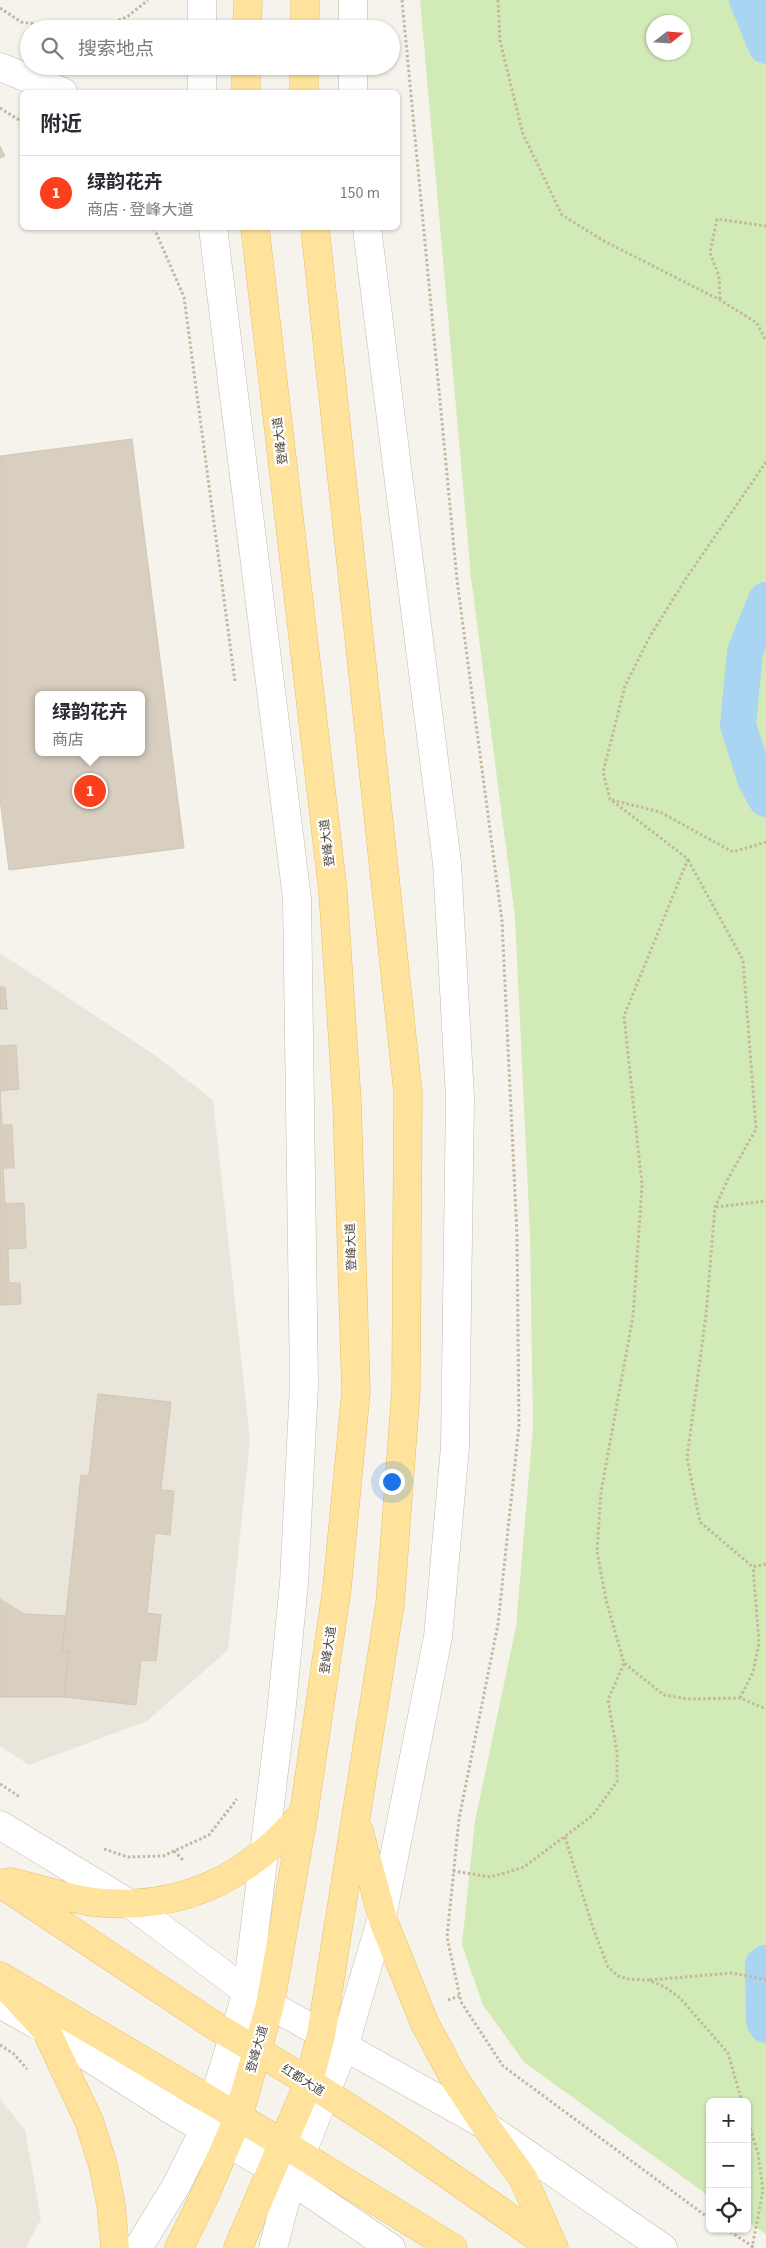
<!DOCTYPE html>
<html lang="zh">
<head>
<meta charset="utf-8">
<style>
  body { margin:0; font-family:"Source Sans 3","Noto Sans SC",sans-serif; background:#f2f2f3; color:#2b2b33 }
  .controls { position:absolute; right:15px; bottom:15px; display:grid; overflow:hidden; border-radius:8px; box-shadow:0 1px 4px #0004 }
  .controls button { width:45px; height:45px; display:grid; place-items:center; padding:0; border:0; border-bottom:1px solid #e1e1e2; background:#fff; color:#2b2b33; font:25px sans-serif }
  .compass { position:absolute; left:646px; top:15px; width:45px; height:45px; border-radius:50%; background:#fff; box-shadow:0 1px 4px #0004; rotate:73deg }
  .you { position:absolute; left:391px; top:1481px; width:18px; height:18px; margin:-12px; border:4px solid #fff; border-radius:50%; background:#1a73e8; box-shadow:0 0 0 8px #1a73e833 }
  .badge { display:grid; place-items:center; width:32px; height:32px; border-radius:50%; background:#fc3f1d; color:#fff; font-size:16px; font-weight:700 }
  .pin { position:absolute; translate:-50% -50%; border:2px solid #fff; box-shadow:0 1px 5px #0006 }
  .popup { position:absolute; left:35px; top:691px; width:110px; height:65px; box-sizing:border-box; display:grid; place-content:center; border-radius:8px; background:#fff; filter:drop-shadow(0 1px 4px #0005); font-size:16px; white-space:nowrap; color:#7c7c81 }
  .popup b { font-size:19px; color:#2b2b33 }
  .popup::after { content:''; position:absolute; left:50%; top:100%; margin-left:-10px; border:10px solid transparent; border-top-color:#fff }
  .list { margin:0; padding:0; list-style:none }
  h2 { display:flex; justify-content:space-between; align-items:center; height:65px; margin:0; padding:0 20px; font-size:21px }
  h2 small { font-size:16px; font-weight:400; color:#7c7c81 }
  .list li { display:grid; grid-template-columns:32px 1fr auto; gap:15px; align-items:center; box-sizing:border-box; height:75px; padding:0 20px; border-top:1px solid #e1e1e2 }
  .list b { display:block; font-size:19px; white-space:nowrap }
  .list p { margin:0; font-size:16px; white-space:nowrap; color:#7c7c81 }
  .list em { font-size:16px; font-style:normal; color:#7c7c81 }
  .icon { flex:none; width:28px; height:28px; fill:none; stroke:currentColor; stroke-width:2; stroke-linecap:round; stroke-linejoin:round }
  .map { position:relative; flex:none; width:766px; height:2248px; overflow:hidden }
  .search { position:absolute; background:#fff; box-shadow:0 1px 4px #0004; left:20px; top:20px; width:380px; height:55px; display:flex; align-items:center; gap:12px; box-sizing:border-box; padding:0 18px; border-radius:28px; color:#7c7c81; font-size:19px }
  .panel { position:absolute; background:#fff; box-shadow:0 1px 4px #0004; left:20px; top:90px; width:380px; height:140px; border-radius:8px }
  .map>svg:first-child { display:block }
  .residential { fill:#eae5da }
  .green { fill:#d2eab5; fill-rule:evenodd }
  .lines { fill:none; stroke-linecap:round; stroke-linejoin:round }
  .canal { stroke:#a9d4f2; stroke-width:36 }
  .building { fill:#d8cfc1; stroke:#d3c7b4; fill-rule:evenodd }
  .tertiary-casing { stroke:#c2bbae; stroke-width:29 }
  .primary-casing { stroke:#e6c16a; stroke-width:29 }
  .path { stroke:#c4b79f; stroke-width:3; stroke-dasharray:2.5 2.5; stroke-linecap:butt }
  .tertiary { stroke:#fff; stroke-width:28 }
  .primary { stroke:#ffe39c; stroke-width:28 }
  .path-bridge { stroke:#c4b79f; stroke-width:3; stroke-dasharray:2.5 2.5; stroke-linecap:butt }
  .labels { text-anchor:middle; stroke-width:4.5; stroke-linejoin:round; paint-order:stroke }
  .street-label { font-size:12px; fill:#4b4439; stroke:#fff }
</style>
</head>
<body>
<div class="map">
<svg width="766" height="2248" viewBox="0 0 766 2248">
  <rect width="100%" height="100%" fill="#f6f3ec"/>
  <path class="residential" d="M0,953l153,101 60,46 37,340 -22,210 -81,71 -118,44 -29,-19z
    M0,2099l25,31 16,89 -15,29h-26z"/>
  <path class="green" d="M420,0h346v2234l-19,-13v-119h-37v95l-186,-135 -41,-57 -21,-60 13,-124 41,-194 17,-200 -3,-193 -15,-317 -44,-340zM654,22h30v30h-30z"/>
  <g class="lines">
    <path class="canal" d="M747,0l19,46
      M766,600l-21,52 -7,73 17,54 11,20
      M766,1963l-3,2 1,56 2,4"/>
  </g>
  <path class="building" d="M0,146l5,10 -5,2z
    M132,439l52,409 -175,22 -9,-71v-343zM39,695h102v57h-102z
    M0,987h5l2,22h-7z
    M16,1045l3,44 -19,2 2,34h10l2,43h-11l2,36 19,-1 2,45 -18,1 1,34h11l1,21 -21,1v-259z
    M98,1394l73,8 -10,88 13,1 -4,44 -15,-2 -8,80 14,2 -5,46 -15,-1 -5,45 -72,-8 5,-45 -7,-1 19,-176 8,1z
    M0,1599l24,15 42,2 -4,35 7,1 -5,45h-64z"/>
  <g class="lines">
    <g class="tertiary-casing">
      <path id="tertiary" d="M202,0v29
        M353,29v-29
        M202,66v26
        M0,67l63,25
        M353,92v-26
        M0,1825l130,79 117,88 238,133 178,123
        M0,2004l46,26 127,81 118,69 100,68
        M138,2248l38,-62 29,-58 42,-136 34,-278 13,-131 10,-198 -7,-487 -84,-670
        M273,2248l18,-68 53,-133 38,-130 56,-280 17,-190 5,-349 -13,-235 -80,-635"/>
    </g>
    <g class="primary-casing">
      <path id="primary" d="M247,29l1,-29
        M305,29v-29
        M246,92v-26
        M304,92v-26
        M359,1831l25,92 41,101 29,54 31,47 38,53 31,70
        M10,1882c27,6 55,16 82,20 88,10 156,-23 212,-90
        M0,1883l212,141 97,58 89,58 155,108
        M0,1976l282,167 171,105
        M11,1992l35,38 43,91 14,44 8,40 4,43
        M179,2248l25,-51 34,-79 32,-113 34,-193 33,-224 19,-196 -9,-290 -14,-210 -78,-664
        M238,2248l71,-166 12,-47 69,-431 16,-214 2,-297 -93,-865"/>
    </g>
    <path class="path" d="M402,0l55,580 45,341 15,315 2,190 -21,198 -39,195 -12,118 14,65 42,64 207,153
      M498,0l2,41 23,93 39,81 42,26 116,59 37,23 9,18
      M0,8l21,14 53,7
      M95,29l32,-12 21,-17
      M0,108l22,14
      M154,228l30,69 51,385
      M720,299l-1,-23 -9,-23 7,-34 49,7
      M766,462l-81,118 -36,58 -24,48 -22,86 7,27 78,60 -64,157 18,169 -9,131 -32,176 -4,59 9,49 18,63 40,32 24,4 52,-1 26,11
      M612,800l48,12 73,40 33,-10
      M688,860l55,100 13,169 -27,48 -14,30 -9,108 -19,143 13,64 53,45 13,-3
      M716,1207l50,-6
      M740,1698l13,-26 6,-29 -6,-76
      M0,1784l20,13
      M565,1837l27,88 16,42 10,9 10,3 20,1 17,7 15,11 48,55 14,49
      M104,1849l24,8 35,-1 46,-21 28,-36
      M174,1851l10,10
      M453,1871l38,6 33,-10 68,-51 25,-34v-30l-9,-52 16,-37
      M650,1980l82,-7 34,7
      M448,2000l11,-4
      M0,2045l14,9 13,15
      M747,2119l11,34 5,37 -11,58"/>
    <use href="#tertiary" class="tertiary"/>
    <use href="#primary" class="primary"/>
    <path class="path-bridge" d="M726,2229l29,19"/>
  </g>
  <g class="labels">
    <g class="street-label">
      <text transform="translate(280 441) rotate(-97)" y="4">登峰大道</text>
      <text transform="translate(327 843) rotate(-97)" y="4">登峰大道</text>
      <text transform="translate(351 1247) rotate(-92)" y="4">登峰大道</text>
      <text transform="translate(328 1650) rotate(-81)" y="4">登峰大道</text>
      <text transform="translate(257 2049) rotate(-74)" y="4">登峰大道</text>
      <text transform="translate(303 2080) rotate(32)" y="4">红都大道</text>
    </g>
  </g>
</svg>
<div class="controls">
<button>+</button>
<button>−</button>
<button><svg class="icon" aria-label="locate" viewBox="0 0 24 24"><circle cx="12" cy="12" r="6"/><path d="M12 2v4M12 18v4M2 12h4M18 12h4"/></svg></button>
</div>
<svg class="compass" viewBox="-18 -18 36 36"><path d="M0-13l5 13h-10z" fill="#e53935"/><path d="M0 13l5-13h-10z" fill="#7c7c81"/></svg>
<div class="you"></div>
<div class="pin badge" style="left:90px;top:791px">1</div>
<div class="popup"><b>绿韵花卉</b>商店</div>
<div class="search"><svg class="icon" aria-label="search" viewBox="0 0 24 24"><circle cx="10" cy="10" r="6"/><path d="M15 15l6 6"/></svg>搜索地点</div>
<section class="panel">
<h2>附近<small></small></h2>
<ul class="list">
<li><span class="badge">1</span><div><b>绿韵花卉</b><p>商店 · 登峰大道</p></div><em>150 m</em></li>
</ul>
</section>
</div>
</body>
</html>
